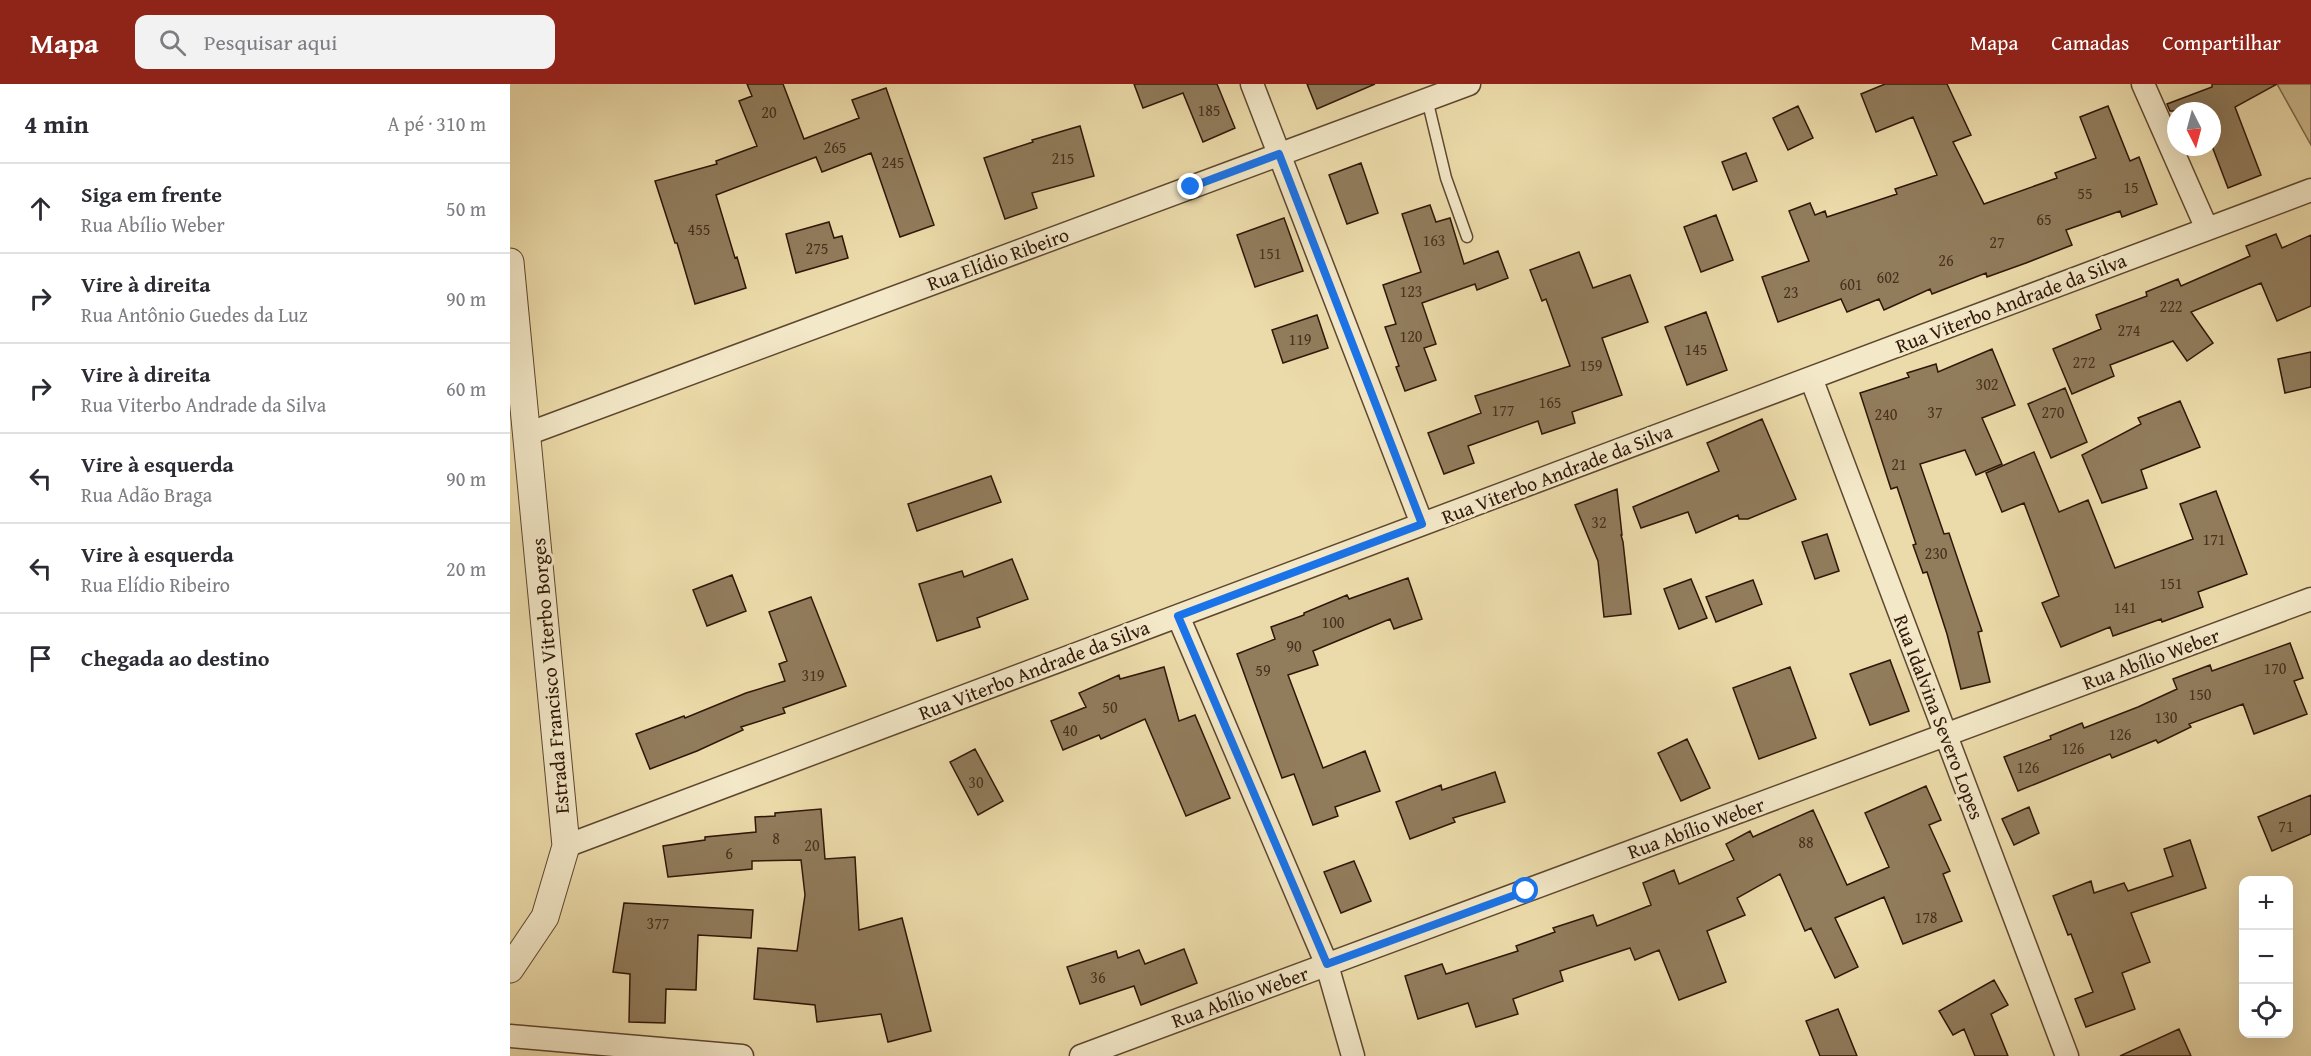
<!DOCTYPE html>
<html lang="pt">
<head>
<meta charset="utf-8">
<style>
  body { margin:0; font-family:"Gentium Book Plus",serif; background:#f2f2f3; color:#2b2b33 }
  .controls { position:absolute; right:18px; bottom:18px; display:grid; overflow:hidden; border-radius:12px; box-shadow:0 6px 24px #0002 }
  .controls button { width:54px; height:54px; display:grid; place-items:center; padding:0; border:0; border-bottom:2px solid #e1e1e2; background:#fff; color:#2b2b33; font:30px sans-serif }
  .compass { position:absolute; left:1657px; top:18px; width:54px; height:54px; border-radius:50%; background:#fff; box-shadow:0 6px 24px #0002; rotate:174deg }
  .stop { position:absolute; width:18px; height:18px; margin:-14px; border:4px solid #1a73e8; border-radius:50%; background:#fff }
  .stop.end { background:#1a73e8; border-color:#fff; box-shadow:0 2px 6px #0008 }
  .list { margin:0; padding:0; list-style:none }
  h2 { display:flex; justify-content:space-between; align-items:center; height:78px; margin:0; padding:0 24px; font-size:26px }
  h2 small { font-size:20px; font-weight:400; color:#7c7c81 }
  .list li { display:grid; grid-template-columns:39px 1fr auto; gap:18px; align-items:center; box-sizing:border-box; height:90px; padding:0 24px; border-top:2px solid #e1e1e2 }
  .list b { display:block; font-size:22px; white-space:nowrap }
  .list p { margin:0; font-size:20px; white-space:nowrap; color:#7c7c81 }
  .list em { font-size:20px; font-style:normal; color:#7c7c81 }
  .icon { flex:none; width:33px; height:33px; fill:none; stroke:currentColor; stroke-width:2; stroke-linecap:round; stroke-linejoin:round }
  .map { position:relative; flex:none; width:1801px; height:972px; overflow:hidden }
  header { display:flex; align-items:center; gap:36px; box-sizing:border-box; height:84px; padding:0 30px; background:#8f2418; color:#fff }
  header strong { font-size:28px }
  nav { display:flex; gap:33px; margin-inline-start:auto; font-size:21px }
  .search { width:420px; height:54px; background:#f2f2f3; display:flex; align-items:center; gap:15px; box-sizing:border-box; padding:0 21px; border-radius:12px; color:#7c7c81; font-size:22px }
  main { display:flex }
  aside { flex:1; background:#fff }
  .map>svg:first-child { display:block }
  .green { fill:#ccba8e; stroke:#7e684b; stroke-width:1.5 }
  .building { fill:#917c5c; stroke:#2f1608; stroke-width:1.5 }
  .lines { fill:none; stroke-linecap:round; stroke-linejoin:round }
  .service-casing { stroke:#5e4730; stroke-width:13 }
  .minor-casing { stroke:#5e4730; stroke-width:25 }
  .tertiary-casing { stroke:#5e4730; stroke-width:29 }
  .service { stroke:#f3e8c8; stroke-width:10 }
  .minor { stroke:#f3e8c8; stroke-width:22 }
  .tertiary { stroke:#f3e8c8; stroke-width:27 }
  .route { stroke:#1a73e8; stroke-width:8 }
  .labels { text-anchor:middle; stroke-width:6; stroke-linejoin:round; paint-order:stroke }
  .number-label { font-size:16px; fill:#48301d }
  .street-label { font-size:20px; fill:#2f1608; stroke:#f3e8c8 }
</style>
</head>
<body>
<header>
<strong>Mapa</strong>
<div class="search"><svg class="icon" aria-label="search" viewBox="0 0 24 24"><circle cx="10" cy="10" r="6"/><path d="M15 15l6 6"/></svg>Pesquisar aqui</div>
<nav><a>Mapa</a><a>Camadas</a><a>Compartilhar</a></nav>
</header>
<main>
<aside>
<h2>4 min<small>A pé · 310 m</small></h2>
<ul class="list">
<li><svg class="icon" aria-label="ahead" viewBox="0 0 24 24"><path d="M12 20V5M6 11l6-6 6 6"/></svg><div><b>Siga em frente</b><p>Rua Abílio Weber</p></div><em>50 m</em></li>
<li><svg class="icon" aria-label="right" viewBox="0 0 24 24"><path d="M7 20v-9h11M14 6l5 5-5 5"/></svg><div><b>Vire à direita</b><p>Rua Antônio Guedes da Luz</p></div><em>90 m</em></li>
<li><svg class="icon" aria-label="right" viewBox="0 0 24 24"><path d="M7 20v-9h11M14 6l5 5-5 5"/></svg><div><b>Vire à direita</b><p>Rua Viterbo Andrade da Silva</p></div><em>60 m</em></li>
<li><svg class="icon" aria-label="left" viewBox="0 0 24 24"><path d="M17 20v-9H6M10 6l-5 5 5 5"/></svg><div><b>Vire à esquerda</b><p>Rua Adão Braga</p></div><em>90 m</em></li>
<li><svg class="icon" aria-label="left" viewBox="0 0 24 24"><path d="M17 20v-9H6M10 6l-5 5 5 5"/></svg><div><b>Vire à esquerda</b><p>Rua Elídio Ribeiro</p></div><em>20 m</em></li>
<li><svg class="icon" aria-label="arrive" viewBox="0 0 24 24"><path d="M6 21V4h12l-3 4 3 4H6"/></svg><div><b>Chegada ao destino</b></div></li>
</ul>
</aside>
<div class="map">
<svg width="1801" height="972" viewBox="0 0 1801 972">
  <rect width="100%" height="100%" fill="#ecdbaa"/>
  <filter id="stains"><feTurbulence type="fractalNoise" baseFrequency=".00333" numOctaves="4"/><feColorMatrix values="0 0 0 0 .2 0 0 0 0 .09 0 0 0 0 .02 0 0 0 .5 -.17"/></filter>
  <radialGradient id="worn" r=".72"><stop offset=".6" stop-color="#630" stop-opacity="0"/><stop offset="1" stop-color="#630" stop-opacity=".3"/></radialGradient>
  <path class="green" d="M1767,0h34v61z"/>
  <path class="building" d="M237,0h36l21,55 55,-21 -7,-18 34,-12 48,137 -34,12 -29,-84 -49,19 -6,-15 -100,38 19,63 2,-1 9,31 -51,16 -18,-61h-2l-20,-62 62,-17 -1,-3 41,-15 -18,-45 13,-5z
    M624,0h83l18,44 -32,14 -20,-49 -40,15z
    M797,0h68l-58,25z
    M1375,0h62l24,51 -18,7 31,62 73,-26 -2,-5 41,-15 -16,-41 28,-11 22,55 9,-4 18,47 -35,13 -2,-6 -54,19 6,15 -46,18 -39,14 -1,-4 -54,21 -2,-5 -46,21 -5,-11 -32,13 -6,-13 -63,23 -16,-45 47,-16 -20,-50 21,-8 5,12 10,-4 2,6 70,-23 -2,-5 42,-14 -24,-58 -37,15 -15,-38z
    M1702,0h65l-42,23 26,68 -33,13 -16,-42v-35h-42l-3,-7 45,-17z
    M1288,22l15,32 -25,12 -15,-32z
    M570,42l14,50 -62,17 5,15 -32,11 -21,-61 49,-16 -1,-2z
    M1236,69l11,28 -24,9 -11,-28z
    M851,79l17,50 -31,11 -18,-49z
    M920,121l6,17 14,-4 14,46 34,-13 10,27 -31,12 -2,-6 -53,19 14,41 -12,4 12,32 -31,11 -9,-24 3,-1 -14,-39 11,-3 -13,-39 38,-13 -19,-58z
    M1206,131l17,45 -32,12 -17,-45z
    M774,134l19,53 -48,16 -18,-52z
    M319,138l5,16 8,-2 6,22 -52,15 -10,-39z
    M1766,150l6,14 29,-13v71l-34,15 -16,-38 -70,29 22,31 -26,18 -14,-20 -63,24 4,11 -42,18 -19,-45 48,-20 -5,-14 51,-19 -1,-4 32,-13 3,7 69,-30 -4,-10z
    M1069,168l14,36 37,-13 18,47 -46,16 20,57 -50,17 3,11 -33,11 -4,-13 -70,25 6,17 -30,11 -16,-41 53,-20 -6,-17 95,-30 -24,-67 -4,2 -12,-31z
    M1196,228l21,58 -40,15 -22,-58z
    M807,231l11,33 -45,15 -11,-33z
    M1482,265l23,56 -33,13 20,46 -26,11 -11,-25 -45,14 24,70 5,-1 33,98 -4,1 12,50 -29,7 -14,-55 -20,-62 -4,1 -10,-28 3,-1 -19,-57 -6,2 -31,-96 49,-16 -2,-4 29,-9 2,8z
    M1801,268v35l-26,6 -7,-34z
    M1555,304l22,54 -36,16 -23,-54z
    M1670,317l20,46 -59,23 6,18 -45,15 -20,-48 59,-31 -3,-6z
    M1252,335l34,80 -48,20h-9l-1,-4 -42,18 -8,-21 -47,16 -8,-21 86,-36 -12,-28z
    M1524,368l25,60 29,-12 27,68 78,-29 -13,-35 36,-13 31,83 -49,18 5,15 -41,15 -1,-3 -48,17 -3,-9 -49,20 -19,-44 17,-7 -35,-93 -22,9 -16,-39z
    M481,392l10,26 -84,29 -9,-27z
    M1107,405l5,46h-1l2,7 8,72 -27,3 -6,-56 -23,-56z
    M1317,450l12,37 -24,8 -13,-37z
    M502,475l16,40 -51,19 3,9 -43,14 -18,-57 43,-13 2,6z
    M222,491l14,36 -39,15 -14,-36z
    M898,494l14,41 -28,10 -4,-10 -77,32 5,14 -30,10 35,93 42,-17 15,40 -45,16 3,9 -25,9 -19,-51 -12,4 -45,-124 38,-15 -4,-12 33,-12v-2l43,-18 2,4z
    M1181,495l16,39 -28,11 -15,-40z
    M1243,496l9,24 -46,18 -10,-25z
    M301,513l35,89 -63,22 2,5 -44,14 2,3 -46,21 -47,18 -14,-35 48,-18 1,2 61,-25 39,-12 -6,-17 8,-3 -18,-49z
    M1780,559l13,35 -9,3 13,33 -53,20 -11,-30 -54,20 2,3 -33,16 -2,-3 -44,18 -2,-4 -92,37 -14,-34 47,-18 -1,-3 32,-13 2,5 54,-21 39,-18 -4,-10 37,-14 2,6z
    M1380,576l19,51 -39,14 -20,-51z
    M654,583l15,54 16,-6 35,83 -44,18 -41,-97 -44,20 -2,-4 -36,15 -12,-29 35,-14 -7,-14 40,-18 1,4z
    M1280,583l26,71 -57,21 -26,-71z
    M1177,655l23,49 -29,13 -23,-48z
    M465,665l28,52 -25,14 -28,-53z
    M985,688l10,30 -52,16 2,4 -45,17 -14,-37 45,-17 1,5z
    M1416,702l15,34 -12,5 21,46 -7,3 19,47 -59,23 -19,-47 -49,21 23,49 -23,11 -24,-50 -6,3 -25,-57 -43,24 8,17 -38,16 19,51 -47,18 -20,-50 -24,10 -5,-12 -70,23 3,10 -50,18 5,15 -42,13 -8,-24 -50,16 -13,-43 37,-12 4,10 72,-23 -2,-5 39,-14 -2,-4 40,-13 4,11 54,-21 -8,-22 31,-13 5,14 55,-24 -8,-16 24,-13 3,6 60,-27 34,75 42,-18 -24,-54z
    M1801,711v39l-39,17 -14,-34z
    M1519,723l10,26 -25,12 -12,-26z
    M311,725l4,50 30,-2 4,73 43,-12 29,113 -43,11 -7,-28 -64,8 -2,-17 -61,-6 4,-51 39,3 8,-56 -4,-35 -49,1v8l-84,8 -5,-31 42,-6v-3l51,-5 -1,-15 20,-1v-3z
    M1680,756l16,48 -75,25 19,49 -28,11 13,36 -49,18 -11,-28 18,-7 -22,-58 -3,1 -15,-39 38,-15 3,12 30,-10 4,8 45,-15 -9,-27z
    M844,777l17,40 -30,12 -17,-41z
    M114,819l129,7 -2,28 -53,-3 -2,55 -30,-1 -1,34 -36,-1 1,-48 -17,-2z
    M674,865l13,34 -56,22 -7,-19 -54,18 -13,-37 49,-16 2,7 21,-8 6,14z
    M1484,896l14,25 -17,9 17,42h-33l-11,-27 -11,6 -14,-24z
    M1328,925l19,47h-37l-14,-35z
    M1669,945l12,27h-71z"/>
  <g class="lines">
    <g class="service-casing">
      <path id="service" d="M917,15l19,79 21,59"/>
    </g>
    <g class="minor-casing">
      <path id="minor" d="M742,0l170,440
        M1633,0l64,145
        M1301,294l256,678
        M17,350l942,-350
        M668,532l149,349 26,91
        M56,762l1745,-656
        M0,952l232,20
        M571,972l1230,-457"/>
    </g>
    <g class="tertiary-casing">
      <path id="tertiary" d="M0,178l56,584 -21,71 -35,52"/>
    </g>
    <use href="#service" class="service"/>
    <use href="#minor" class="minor"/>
    <use href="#tertiary" class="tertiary"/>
  </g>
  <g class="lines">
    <path class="route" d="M681,103l88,-33 143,370 -244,92 149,348 199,-73"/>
  </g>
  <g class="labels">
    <g class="number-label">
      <text x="699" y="32">185</text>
      <text x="259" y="34">20</text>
      <text x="325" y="69">265</text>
      <text x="553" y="80">215</text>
      <text x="383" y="84">245</text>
      <text x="1621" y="109">15</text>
      <text x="1575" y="115">55</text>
      <text x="1534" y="141">65</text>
      <text x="189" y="151">455</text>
      <text x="924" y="162">163</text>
      <text x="1487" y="164">27</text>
      <text x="307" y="170">275</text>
      <text x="760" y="175">151</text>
      <text x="1436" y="182">26</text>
      <text x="1378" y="199">602</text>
      <text x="1341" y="206">601</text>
      <text x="901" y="213">123</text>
      <text x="1281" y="214">23</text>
      <text x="1661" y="228">222</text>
      <text x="1619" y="252">274</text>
      <text x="901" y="258">120</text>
      <text x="790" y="261">119</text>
      <text x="1186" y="271">145</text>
      <text x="1574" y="284">272</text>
      <text x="1081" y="287">159</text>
      <text x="1477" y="306">302</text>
      <text x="1040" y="324">165</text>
      <text x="993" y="332">177</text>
      <text x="1425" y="334">37</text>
      <text x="1543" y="334">270</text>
      <text x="1376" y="336">240</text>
      <text x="1389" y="386">21</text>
      <text x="1089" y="444">32</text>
      <text x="1704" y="461">171</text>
      <text x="1426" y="475">230</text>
      <text x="1661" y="505">151</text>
      <text x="1615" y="529">141</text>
      <text x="823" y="544">100</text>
      <text x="784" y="568">90</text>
      <text x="1765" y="590">170</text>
      <text x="753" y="592">59</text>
      <text x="303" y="597">319</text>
      <text x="1690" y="616">150</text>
      <text x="600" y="629">50</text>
      <text x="1656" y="639">130</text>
      <text x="560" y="652">40</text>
      <text x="1610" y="656">126</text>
      <text x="1563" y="670">126</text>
      <text x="1518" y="689">126</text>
      <text x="466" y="704">30</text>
      <text x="1776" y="748">71</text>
      <text x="266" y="760">8</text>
      <text x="1296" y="764">88</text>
      <text x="302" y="767">20</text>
      <text x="219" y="775">6</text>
      <text x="1416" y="839">178</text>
      <text x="148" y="845">377</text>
      <text x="588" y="899">36</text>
    </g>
    <g class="street-label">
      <text transform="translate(488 175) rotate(-20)" y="7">Rua Elídio Ribeiro</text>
      <text transform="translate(1501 219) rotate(-21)" y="7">Rua Viterbo Andrade da Silva</text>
      <text transform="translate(1047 390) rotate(-21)" y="7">Rua Viterbo Andrade da Silva</text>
      <text transform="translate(1641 575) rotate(-20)" y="7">Rua Abílio Weber</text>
      <text transform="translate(524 586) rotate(-21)" y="7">Rua Viterbo Andrade da Silva</text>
      <text transform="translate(40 592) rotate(-95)" y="7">Estrada Francisco Viterbo Borges</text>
      <text transform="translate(1429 633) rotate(69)" y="7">Rua Idalvina Severo Lopes</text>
      <text transform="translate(1186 744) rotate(-20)" y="7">Rua Abílio Weber</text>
      <text transform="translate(730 913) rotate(-20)" y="7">Rua Abílio Weber</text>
    </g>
  </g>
  <rect width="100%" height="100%" filter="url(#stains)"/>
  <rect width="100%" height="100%" fill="url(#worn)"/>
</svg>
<div class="controls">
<button>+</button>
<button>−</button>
<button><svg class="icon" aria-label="locate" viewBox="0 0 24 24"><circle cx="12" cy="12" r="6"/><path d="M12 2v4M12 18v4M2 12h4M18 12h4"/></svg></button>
</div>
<svg class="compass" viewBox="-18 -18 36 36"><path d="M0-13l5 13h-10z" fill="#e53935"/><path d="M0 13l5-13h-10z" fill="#7c7c81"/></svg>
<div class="stop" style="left:1016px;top:807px"></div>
<div class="stop end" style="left:681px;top:103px"></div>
</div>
</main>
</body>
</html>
